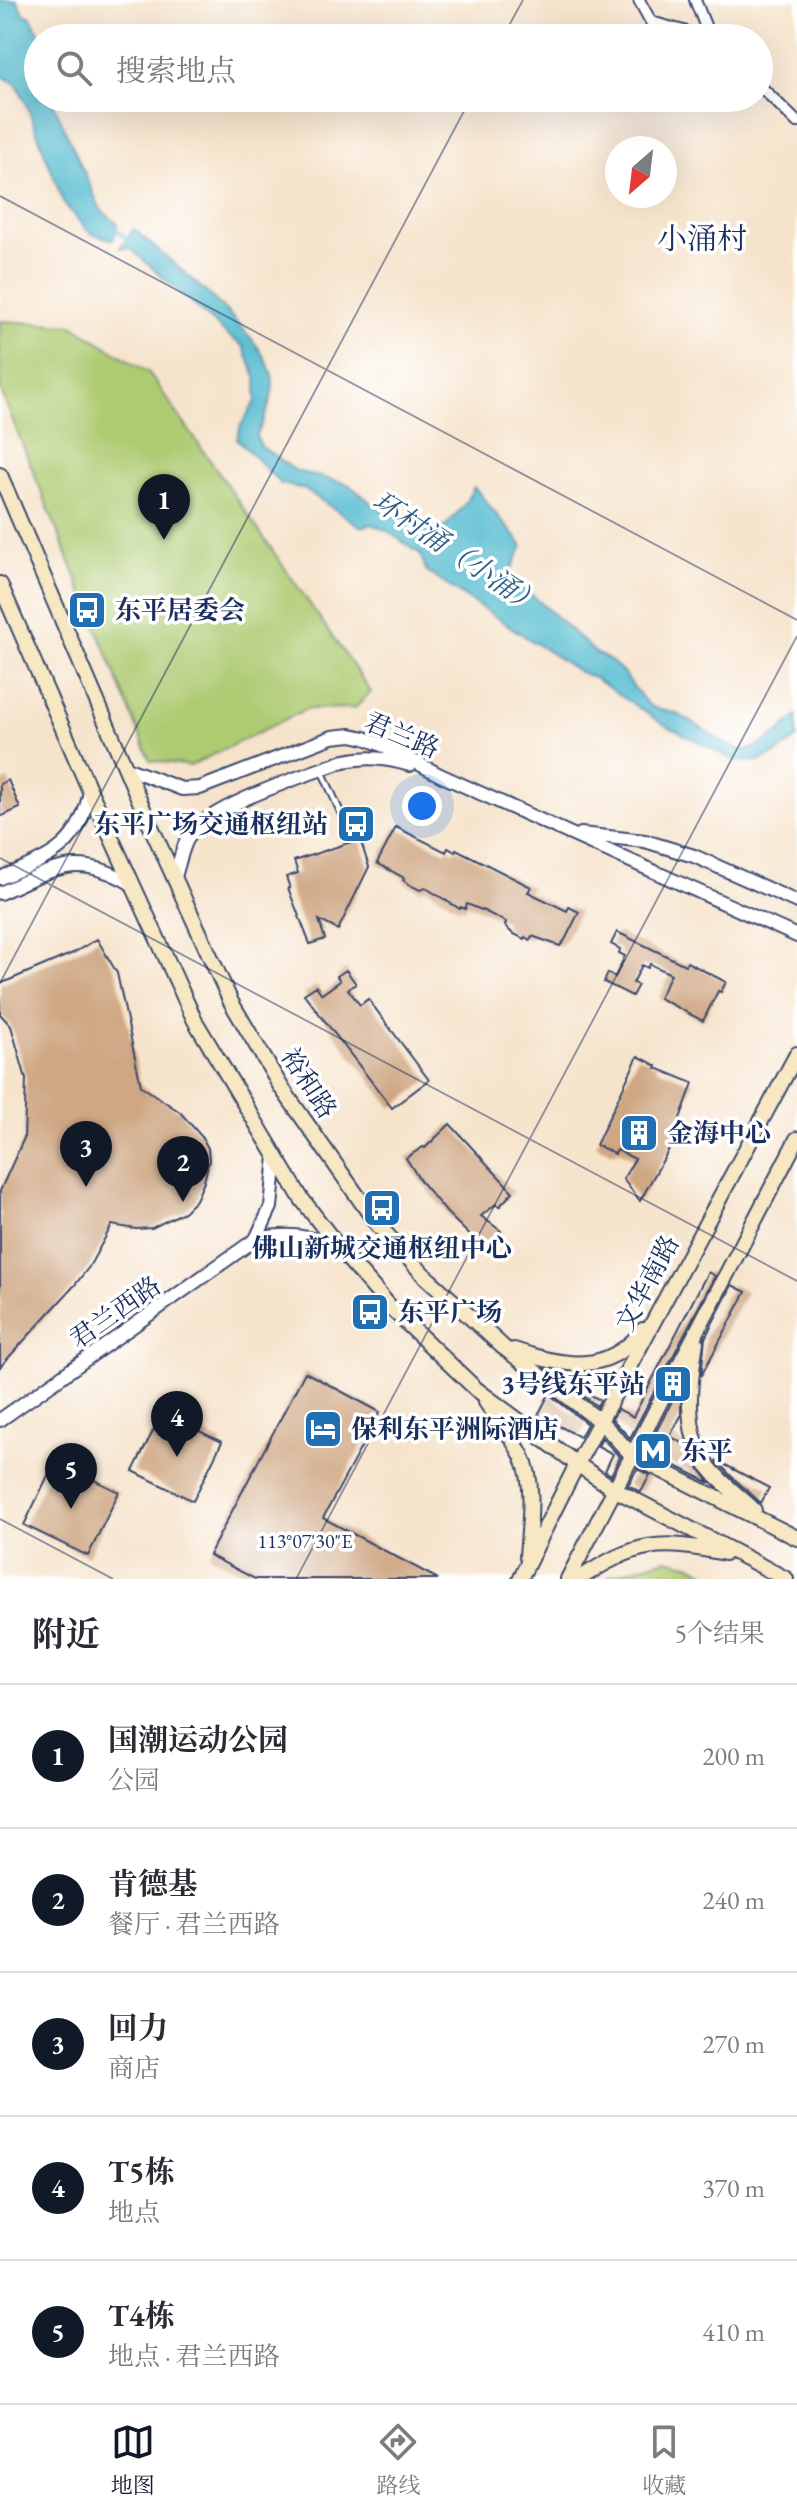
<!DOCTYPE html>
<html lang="zh">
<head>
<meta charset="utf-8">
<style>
  body { margin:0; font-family:"EB Garamond","Noto Serif SC",serif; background:#f2f2f3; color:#2b2b33 }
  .compass { position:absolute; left:605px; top:136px; width:72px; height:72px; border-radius:50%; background:#fff; box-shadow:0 8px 32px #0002; rotate:208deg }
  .you { position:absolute; left:422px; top:806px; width:28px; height:28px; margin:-20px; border:6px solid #fff; border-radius:50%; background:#1a73e8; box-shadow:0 0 0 12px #1a73e833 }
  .badge { display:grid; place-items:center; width:52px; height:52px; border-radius:50%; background:#111827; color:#fff; font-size:26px; font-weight:700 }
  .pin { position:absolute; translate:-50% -66px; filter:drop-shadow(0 2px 4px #0008) }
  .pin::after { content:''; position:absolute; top:42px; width:28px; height:24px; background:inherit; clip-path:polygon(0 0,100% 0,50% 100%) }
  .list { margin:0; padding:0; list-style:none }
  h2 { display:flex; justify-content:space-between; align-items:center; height:104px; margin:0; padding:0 32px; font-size:34px }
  h2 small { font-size:26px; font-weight:400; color:#7c7c81 }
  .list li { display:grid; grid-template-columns:52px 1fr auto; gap:24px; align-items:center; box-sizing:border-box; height:144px; padding:0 32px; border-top:2px solid #e1e1e2 }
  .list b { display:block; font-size:30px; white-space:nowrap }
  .list p { margin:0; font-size:26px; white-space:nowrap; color:#7c7c81 }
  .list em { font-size:26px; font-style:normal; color:#7c7c81 }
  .icon { flex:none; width:44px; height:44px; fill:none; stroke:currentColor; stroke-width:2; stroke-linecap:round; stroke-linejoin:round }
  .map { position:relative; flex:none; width:797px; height:1579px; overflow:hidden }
  .search { position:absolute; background:#fff; box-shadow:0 8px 32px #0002; left:24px; right:24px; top:24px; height:88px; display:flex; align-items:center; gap:20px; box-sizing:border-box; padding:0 28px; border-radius:44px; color:#7c7c81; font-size:30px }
  .sheet { height:824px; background:#fff }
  nav { display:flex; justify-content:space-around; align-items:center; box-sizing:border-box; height:112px; border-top:2px solid #e1e1e2; background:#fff; font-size:22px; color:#7c7c81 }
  nav a { display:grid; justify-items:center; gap:4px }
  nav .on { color:#111827 }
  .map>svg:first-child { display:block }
  .green { fill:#aecb72; stroke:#647d68; stroke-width:2 }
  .water { fill:#52bbcf; stroke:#367596; stroke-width:2 }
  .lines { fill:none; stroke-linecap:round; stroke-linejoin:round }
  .stream { stroke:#52bbcf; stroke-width:4 }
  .building { fill:#cfa783 }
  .service-casing { stroke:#3c4a6e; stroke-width:9 }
  .minor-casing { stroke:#3c4a6e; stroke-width:14 }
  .tertiary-casing { stroke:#3c4a6e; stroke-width:16 }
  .secondary-casing { stroke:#3c4a6e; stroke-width:18 }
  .service { stroke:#fff; stroke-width:5 }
  .minor { stroke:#fff; stroke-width:10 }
  .tertiary { stroke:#fff; stroke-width:12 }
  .secondary { stroke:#f7e8c3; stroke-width:14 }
  .ticks { fill:none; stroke:#1b2f5e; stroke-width:2; stroke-opacity:0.45 }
  .labels { text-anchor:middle; stroke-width:7; stroke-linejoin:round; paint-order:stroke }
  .poi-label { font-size:26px; font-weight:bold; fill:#1b2f5e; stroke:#fff; text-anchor:start }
  .street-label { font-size:26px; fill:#1b2f5e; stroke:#fff }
  .water-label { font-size:28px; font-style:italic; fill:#2e6086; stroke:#fff }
  .quarter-label { font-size:30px; fill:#1b2f5e; stroke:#fff }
  .ticks-label { font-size:20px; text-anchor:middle; fill:#1b2f5e; stroke:#fff; stroke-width:7; stroke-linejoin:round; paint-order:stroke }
</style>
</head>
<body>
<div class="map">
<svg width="797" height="1579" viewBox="0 0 797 1579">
  <rect width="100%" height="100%" fill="#fff"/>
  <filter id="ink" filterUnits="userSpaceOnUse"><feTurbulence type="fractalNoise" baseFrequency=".0125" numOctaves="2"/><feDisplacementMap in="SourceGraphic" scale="16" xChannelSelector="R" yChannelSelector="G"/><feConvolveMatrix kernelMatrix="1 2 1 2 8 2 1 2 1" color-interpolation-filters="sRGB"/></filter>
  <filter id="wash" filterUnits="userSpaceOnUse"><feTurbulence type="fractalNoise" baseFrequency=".006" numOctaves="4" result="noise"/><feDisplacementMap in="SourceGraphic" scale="32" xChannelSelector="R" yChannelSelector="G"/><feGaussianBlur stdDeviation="1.8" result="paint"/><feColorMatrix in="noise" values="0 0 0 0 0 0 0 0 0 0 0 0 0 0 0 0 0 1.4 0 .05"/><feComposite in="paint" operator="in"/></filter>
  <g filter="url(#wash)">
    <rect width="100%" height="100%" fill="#f6e3cb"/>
    <path class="green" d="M0,321l72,4 77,48 222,319 -16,16 -49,1 -116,57 -40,-6 -150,-371z
      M666,1559l23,5 28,15h-109l1,-3z"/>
    <path class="water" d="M0,0h17l6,13 8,4 11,21h-4v60h13l50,112 17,14 -5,16 -23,-7 -26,-29 -40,-106 -8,-14 -16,-9z
      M134,229c32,30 141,111 139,155 -1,18 -9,36 -17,53l6,10 34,24 52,13 31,25 21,9 29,9h16l19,-22 10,-18 49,59 -14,28 88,80c26,9 33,33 52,51 7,6 20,5 28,9 61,30 57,62 120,2v22l-21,16 -16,7 -22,1 -77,-39 -67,-45 -16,-7 -151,-99 -7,-18 -33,-23 -16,-7 -10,3 -57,-38 -23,-5 -44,-45 4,-14 15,-24v-24l-13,-31 -16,-11 -97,-87h-10z"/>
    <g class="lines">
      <path class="stream" d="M114,228l15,12"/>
    </g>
    <g id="blocks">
      <path class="building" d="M8,780l12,28 -20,9v-33z
        M396,827l50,25 2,-4 7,4 1,-3 75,38 -3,5 39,19 2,-4 10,5 -14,28 -5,6 -28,-10 -2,4 -5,-3 -1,2 -12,-6 -7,-7 1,-4 -22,-11 -17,-7 -2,5 -4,-2 -1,2 -34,-21 -6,2 -12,-6 -5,-4 1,-2 -27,-15z
        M360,839l9,28 -31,63 -19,-10 6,19 -15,5 -22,-56h2l-4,-11 12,-4 -4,-12z
        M617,932l68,33 2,-3 39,20 -5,10 -3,-1 -15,30 -44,-23 12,-24 -21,-10 -2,4 -6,-3 -9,18 5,2 -6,11 -28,-14 4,-9 7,4 10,-21 -6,-3 1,-4 -9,-5z
        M97,939l20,34 24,113 39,26 22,25 6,11 1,12 -5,22 -8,18 -12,12 -32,16 -16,1 -24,-4 -23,42 -15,19 -74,81v-176l24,-53 2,-59 -15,-53 -11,-12v-30l73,-31z
        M346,970l10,14 -8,5 12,16 8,-6 61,81 -37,28 -88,-114 12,-8 6,8 18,-13 -3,-5z
        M638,1056l19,10 -1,2 37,15 -25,68 -28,50 -17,-22 12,-20 -18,-9 -2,4 -19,-9z
        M450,1124l63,68 -14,15 -3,-3 -15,12 20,15 -12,23 -42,-41 -26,-31 -15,-24 17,-11 2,1z
        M708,1272l7,4 -85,162 -18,-19 6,-10 15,8z
        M732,1285l14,7 -45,84 4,-38z
        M305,1372l75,40 -57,106 115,61h-183l-46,-24z
        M561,1379l39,21 -3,6z
        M681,1384v32l-11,20 16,9 5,13 19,25 -64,-32z
        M549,1394l38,30 -7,13 -42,-22z
        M162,1413l60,29 -29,59 -60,-30z
        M602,1438l18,19 -9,18 -6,-4 8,-17 -15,-8z
        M716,1460l53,28 -8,15 -30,-27z
        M55,1461l64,31 -31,64 -64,-31z
        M637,1469l13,6 -9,17 -13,-7z"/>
    </g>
  </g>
  <g filter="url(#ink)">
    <use href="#blocks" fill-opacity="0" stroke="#3c4a6e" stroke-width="2"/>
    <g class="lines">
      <g class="service-casing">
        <path id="service" d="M322,771l29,65"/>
      </g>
      <g class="minor-casing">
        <path id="minor" d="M639,0l12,22 58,16
          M695,0l15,38
          M759,85l38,37"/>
      </g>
      <g class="tertiary-casing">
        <path id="tertiary" d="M126,768l56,21 18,-1 132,-51 19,-2 14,3 26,11 49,26 357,161
          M581,834l64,7 49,15 103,46
          M175,877c4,-13 7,-30 14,-41 19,-30 120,-62 155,-75 24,-5 42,-3 66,4
          M0,878c49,-21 79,-29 90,-87
          M0,893c54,-24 76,-42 132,-9
          M256,1239l15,-32 5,-51
          M0,1420l256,-181c32,-6 55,-5 83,12"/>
      </g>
      <g class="secondary-casing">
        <path id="secondary" d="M0,475l147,343 84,184 50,85 96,137 47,51 79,72 98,75 32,34 164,82
          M0,584l90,207 105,230 106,177 41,54 50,57 84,80 101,75 37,25 172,90
          M696,1342c-6,38 -14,91 12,124 12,16 31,30 46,44
          M514,1350c49,16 93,26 129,-20
          M486,1402c12,18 26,34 36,54 14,29 7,69 5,101
          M520,1579l57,-115 220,-410
          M568,1579l229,-440
          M579,1579c57,-37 79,-40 146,-26"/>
      </g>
      <use href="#service" class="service"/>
      <use href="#minor" class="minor"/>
      <use href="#tertiary" class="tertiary"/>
      <use href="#secondary" class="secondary"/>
    </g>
  </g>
  <path class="ticks" d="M502,38l21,-38M0,196l797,424M0,858l797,423M0,983l471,-885M0,1519l113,60M296,1579l501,-943"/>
  <defs>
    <g id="bus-square" transform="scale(2)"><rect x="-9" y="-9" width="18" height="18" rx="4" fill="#1f6fb2" stroke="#fff"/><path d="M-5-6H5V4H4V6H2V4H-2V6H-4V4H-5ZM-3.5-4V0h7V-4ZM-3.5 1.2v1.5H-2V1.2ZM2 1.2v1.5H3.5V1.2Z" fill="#fff"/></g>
    <g id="building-square" transform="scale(2)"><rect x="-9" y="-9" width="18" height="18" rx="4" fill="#1f6fb2" stroke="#fff"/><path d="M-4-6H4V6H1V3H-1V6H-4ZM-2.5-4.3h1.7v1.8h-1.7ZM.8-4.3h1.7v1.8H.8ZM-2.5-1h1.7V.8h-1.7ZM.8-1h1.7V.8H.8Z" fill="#fff"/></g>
    <g id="hotel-square" transform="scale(2)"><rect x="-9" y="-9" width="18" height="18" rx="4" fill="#1f6fb2" stroke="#fff"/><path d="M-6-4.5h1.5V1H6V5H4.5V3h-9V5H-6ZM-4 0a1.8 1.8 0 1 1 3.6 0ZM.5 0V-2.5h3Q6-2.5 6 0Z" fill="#fff"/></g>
    <g id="metro-square" transform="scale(2)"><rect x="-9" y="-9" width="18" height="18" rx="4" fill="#1f6fb2" stroke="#fff"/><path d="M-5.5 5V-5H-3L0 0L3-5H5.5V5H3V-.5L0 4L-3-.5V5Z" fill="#fff"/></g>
  </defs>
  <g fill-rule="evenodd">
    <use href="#bus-square" x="87" y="610"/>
    <use href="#bus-square" x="356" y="824"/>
    <use href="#building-square" x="639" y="1133"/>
    <use href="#bus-square" x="382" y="1208"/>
    <use href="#bus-square" x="370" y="1312"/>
    <use href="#building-square" x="673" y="1384"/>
    <use href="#hotel-square" x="323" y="1429"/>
    <use href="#metro-square" x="653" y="1451"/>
  </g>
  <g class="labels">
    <g class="poi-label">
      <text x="115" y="619">东平居委会</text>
      <text x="328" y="833" text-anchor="end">东平广场交通枢纽站</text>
      <text x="667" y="1142">金海中心</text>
      <text x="382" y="1257" text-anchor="middle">佛山新城交通枢纽中心</text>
      <text x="398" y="1321">东平广场</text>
      <text x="645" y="1393" text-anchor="end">3号线东平站</text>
      <text x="351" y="1438">保利东平洲际酒店</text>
      <text x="681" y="1460">东平</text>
    </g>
    <g class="street-label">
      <text transform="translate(402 735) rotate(23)" y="9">君兰路</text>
      <text transform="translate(309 1083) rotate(57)" y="9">裕和路</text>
      <text transform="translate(647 1283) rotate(-62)" y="9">文华南路</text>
      <text transform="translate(115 1312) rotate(-35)" y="9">君兰西路</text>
    </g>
    <g class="water-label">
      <text transform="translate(457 552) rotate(34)" y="10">环村涌（小涌）</text>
    </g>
    <g class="quarter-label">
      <text x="702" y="249">小涌村</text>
    </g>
  </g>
  <g class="ticks-label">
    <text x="305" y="1548">113°07'30"E</text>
  </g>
</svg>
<svg class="compass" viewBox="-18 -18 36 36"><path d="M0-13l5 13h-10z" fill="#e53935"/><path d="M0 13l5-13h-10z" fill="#7c7c81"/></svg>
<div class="you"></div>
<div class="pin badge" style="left:164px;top:540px">1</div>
<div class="pin badge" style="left:183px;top:1202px">2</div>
<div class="pin badge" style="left:86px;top:1187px">3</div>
<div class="pin badge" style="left:177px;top:1457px">4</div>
<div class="pin badge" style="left:71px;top:1509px">5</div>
<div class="search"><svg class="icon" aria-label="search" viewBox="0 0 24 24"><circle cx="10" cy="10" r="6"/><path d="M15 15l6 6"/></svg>搜索地点</div>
</div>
<section class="sheet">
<h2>附近<small>5个结果</small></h2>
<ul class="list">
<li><span class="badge">1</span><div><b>国潮运动公园</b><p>公园</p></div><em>200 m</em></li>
<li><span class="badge">2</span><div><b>肯德基</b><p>餐厅 · 君兰西路</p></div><em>240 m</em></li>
<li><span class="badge">3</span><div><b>回力</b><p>商店</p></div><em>270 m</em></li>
<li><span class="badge">4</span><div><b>T5栋</b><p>地点</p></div><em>370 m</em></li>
<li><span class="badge">5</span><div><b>T4栋</b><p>地点 · 君兰西路</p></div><em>410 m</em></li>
</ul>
</section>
<nav>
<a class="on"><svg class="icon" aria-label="map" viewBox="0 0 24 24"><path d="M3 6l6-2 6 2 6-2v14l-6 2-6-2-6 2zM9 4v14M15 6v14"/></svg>地图</a>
<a><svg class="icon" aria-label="directions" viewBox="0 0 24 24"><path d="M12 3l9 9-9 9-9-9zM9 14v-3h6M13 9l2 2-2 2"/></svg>路线</a>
<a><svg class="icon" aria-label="saved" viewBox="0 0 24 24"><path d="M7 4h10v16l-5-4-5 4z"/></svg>收藏</a>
</nav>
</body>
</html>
